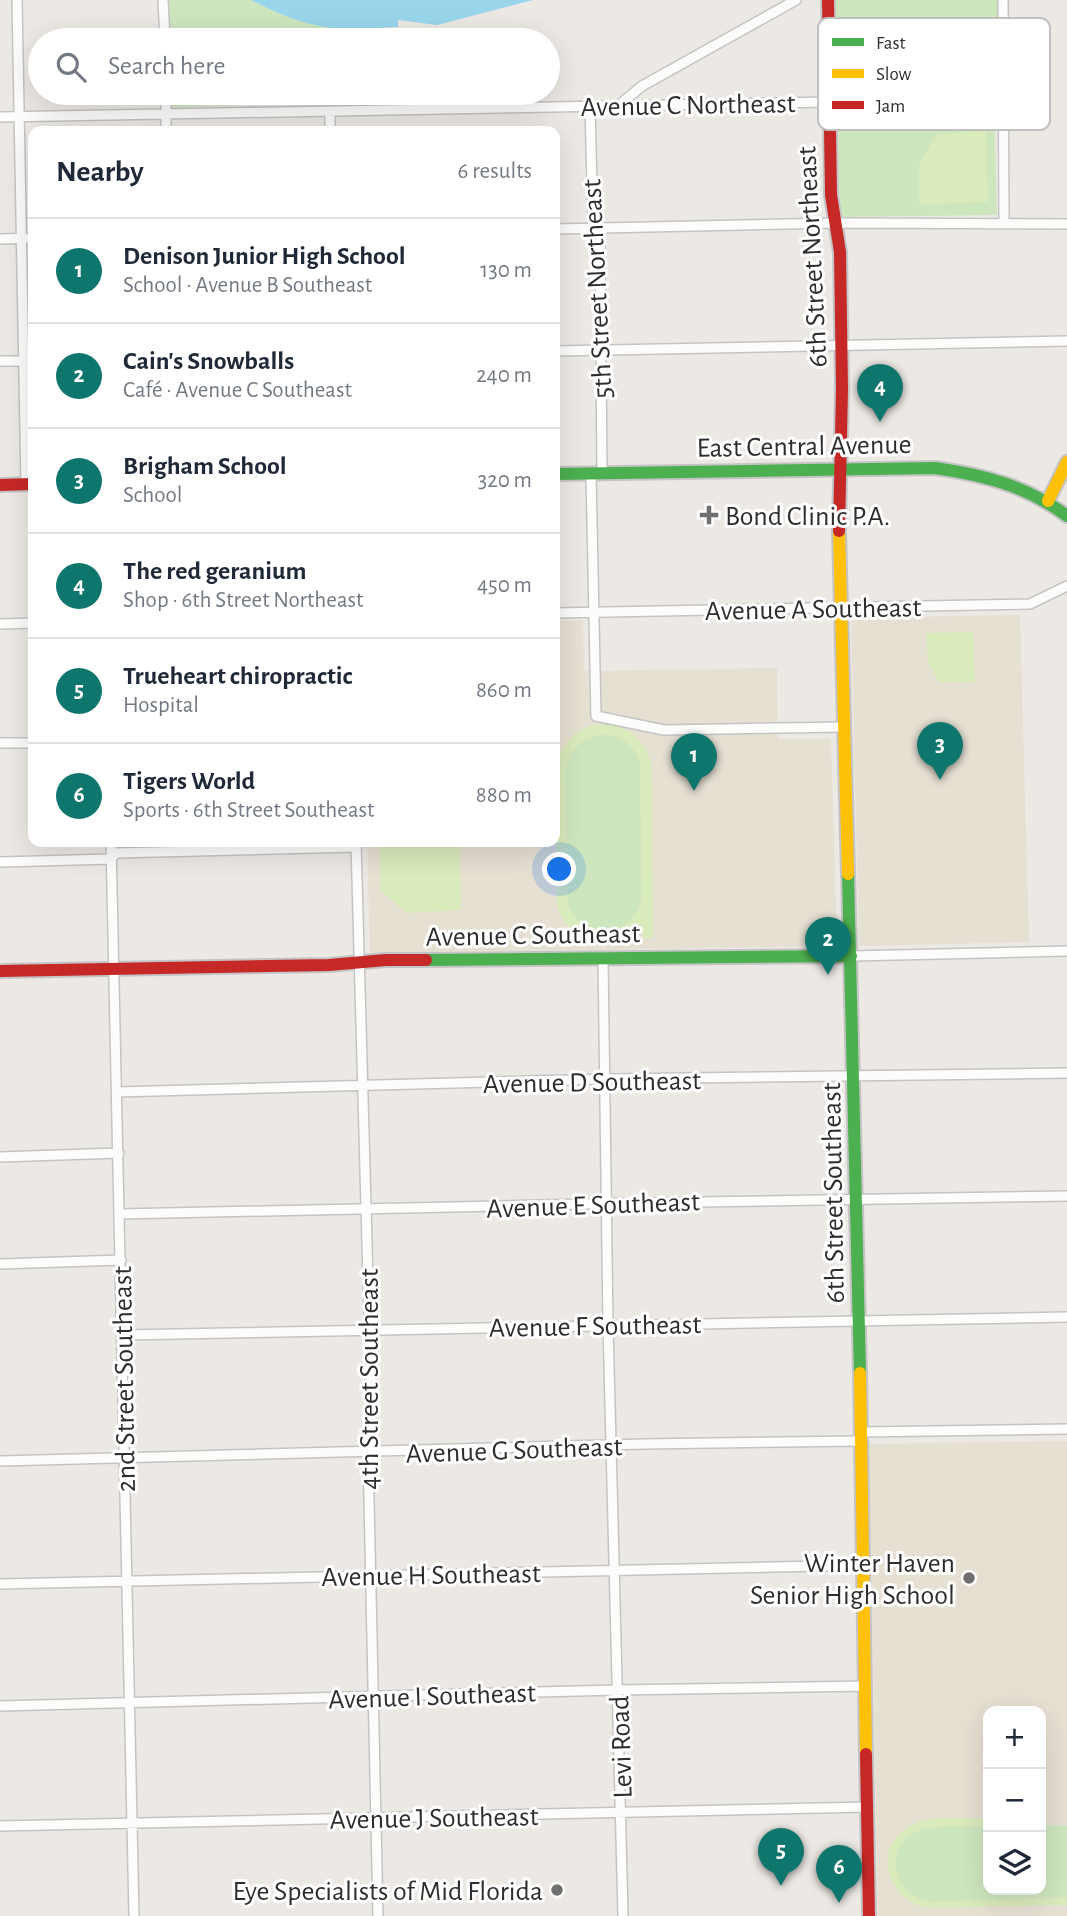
<!DOCTYPE html>
<html lang="en">
<head>
<meta charset="utf-8">
<style>
  body { margin:0; font-family:"Alegreya Sans",sans-serif; background:#f6f6f7; color:#1f2937 }
  .controls { position:absolute; right:21px; bottom:21px; display:grid; overflow:hidden; border-radius:14px; box-shadow:0 7px 28px #0002 }
  .controls button { width:63px; height:63px; display:grid; place-items:center; padding:0; border:0; border-bottom:2px solid #e0e1e3; background:#fff; color:#1f2937; font:35px sans-serif }
  .you { position:absolute; left:560px; top:870px; width:24px; height:24px; margin:-18px; border:5px solid #fff; border-radius:50%; background:#1a73e8; box-shadow:0 0 0 10px #1a73e833 }
  .badge { display:grid; place-items:center; width:46px; height:46px; border-radius:50%; background:#0f766e; color:#fff; font-size:23px; font-weight:700 }
  .pin { position:absolute; translate:-50% -58px; filter:drop-shadow(0 2px 4px #0008) }
  .pin::after { content:''; position:absolute; top:37px; width:24px; height:21px; background:inherit; clip-path:polygon(0 0,100% 0,50% 100%) }
  .list { margin:0; padding:0; list-style:none }
  h2 { display:flex; justify-content:space-between; align-items:center; height:91px; margin:0; padding:0 28px; font-size:30px }
  h2 small { font-size:23px; font-weight:400; color:#747a83 }
  .list li { display:grid; grid-template-columns:46px 1fr auto; gap:21px; align-items:center; box-sizing:border-box; height:105px; padding:0 28px; border-top:2px solid #e0e1e3 }
  .list b { display:block; font-size:26px; white-space:nowrap }
  .list p { margin:0; font-size:23px; white-space:nowrap; color:#747a83 }
  .list em { font-size:23px; font-style:normal; color:#747a83 }
  .icon { flex:none; width:38px; height:38px; fill:none; stroke:currentColor; stroke-width:2; stroke-linecap:round; stroke-linejoin:round }
  .map { position:relative; flex:none; width:1067px; height:1916px; overflow:hidden }
  .search { position:absolute; background:#fff; box-shadow:0 7px 28px #0002; left:28px; top:28px; width:532px; height:77px; display:flex; align-items:center; gap:18px; box-sizing:border-box; padding:0 24px; border-radius:38px; color:#747a83; font-size:26px }
  .panel { position:absolute; background:#fff; box-shadow:0 7px 28px #0002; left:28px; top:126px; width:532px; height:721px; border-radius:14px }
  .map>svg:first-child { display:block }
  .education { fill:#e6e0d3; fill-rule:evenodd }
  .green { fill:#cee6be }
  .pitch { fill:#d9eabb; fill-rule:evenodd }
  .water { fill:#99d6ec }
  .lines { fill:none; stroke-linecap:round; stroke-linejoin:round }
  .street-casing { stroke:#c5c4c5; stroke-width:12 }
  .fast-casing { stroke:#c5c4c5; stroke-width:16 }
  .slow-casing { stroke:#c5c4c5; stroke-width:16 }
  .jam-casing { stroke:#c5c4c5; stroke-width:16 }
  .street { stroke:#fcfcfb; stroke-width:9 }
  .fast { stroke:#4caf50; stroke-width:12 }
  .slow { stroke:#ffc107; stroke-width:12 }
  .jam { stroke:#c62828; stroke-width:12 }
  .poi-dot { fill:#706f6e; stroke:#fff; stroke-width:2.5 }
  .labels { text-anchor:middle; stroke-width:6; stroke-linejoin:round; paint-order:stroke }
  .street-label { font-size:28px; fill:#2e2e2e; stroke:#fff }
  .poi-label { font-size:28px; fill:#2e2e2e; stroke:#fff; text-anchor:end }
  .key { fill:#fff; stroke:#c0c0c0; stroke-width:2 }
  .key-label { font-size:19px; fill:#2e2e2e }
</style>
</head>
<body>
<div class="map">
<svg width="1067" height="1916" viewBox="0 0 1067 1916">
  <rect width="100%" height="100%" fill="#ece8e4"/>
  <path class="education" d="M1020,615l9,327 -170,4 -8,-328z
    M583,620l1,51 193,-3 1,71h53l6,207 -467,7 -3,-111h188v-221z
    M1067,1441v475h-189l-9,-472zM988,1711h53v179h-53z"/>
  <path class="green" d="M168,0h83l24,12 50,15h13v13h-169z
    M836,0h163l-5,94 3,121 -155,2 -3,-26z
    M171,93h168v9l-168,5z
    M603,734c18,2 31,10 37,28l2,134c-6,42 -60,49 -74,8l-3,-133c4,-22 17,-33 38,-37z
    M1041,1825l26,1v71l-138,5c-36,-6 -48,-56 -11,-71 17,-8 51,-4 70,-4v63h53z"/>
  <path class="pitch" d="M986,131l2,71 -69,2v-40l18,-30z
    M973,632l2,51 -36,-1 -11,-20 -2,-29z
    M598,724c30,0 52,17 54,48l1,166h-10l-1,-14c-29,29 -72,22 -85,-18l-2,-137c6,-24 18,-40 43,-45zM603,734c18,2 31,10 37,28l2,134c-6,42 -60,49 -74,8l-3,-133c4,-22 17,-33 38,-37z
    M380,842h80l1,68 -54,3 -27,-23z
    M988,1819v8c-19,0 -53,-4 -70,4 -37,15 -25,65 11,71l138,-5v8l-138,3c-43,-6 -59,-63 -17,-83 21,-11 53,-6 76,-6z"/>
  <path class="water" d="M251,0h282l-96,25 -39,-5v7c-24,1 -50,4 -73,0 -26,-4 -51,-15 -74,-27z"/>
  <g class="lines">
    <g class="street-casing">
      <path id="street" d="M17,0l9,484
        M163,0l2,40
        M1003,0l1,222
        M166,93v38
        M590,106l3,122 7,8 2,237
        M618,106l24,-20 154,-86
        M0,117l830,-15
        M330,131v-19
        M555,229l281,-6 231,1
        M0,239l33,-1
        M555,351l512,-10
        M0,361h33
        M591,473l5,243 68,14 180,-3
        M555,613l475,-9 37,-18
        M0,624l33,-1
        M0,743h33
        M111,842l23,1074
        M356,842l15,547 1,57 -4,7 10,463
        M0,862l111,-3 5,-6 240,-6
        M851,956l216,-5
        M603,957l5,368 15,591
        M117,1092l489,-13 461,-6
        M0,1157l119,-4
        M120,1214c316,-7 631,-14 947,-18
        M0,1264l121,-4
        M122,1335l945,-18
        M860,1432l207,-3
        M0,1461l644,-17 216,-3
        M0,1584l863,-19
        M0,1706l618,-16 247,-4
        M0,1826l867,-19"/>
    </g>
    <g class="fast-casing">
      <path id="fast" d="M555,474l380,-6c49,7 92,18 132,48
        M848,874l12,499
        M426,960l425,-4"/>
    </g>
    <g class="slow-casing">
      <path id="slow" d="M1048,501l19,-39
        M839,531l9,343
        M860,1373l6,381"/>
    </g>
    <g class="jam-casing">
      <path id="jam" d="M828,0l3,195 9,57 2,137 -3,142
        M0,485l33,-1
        M0,971l329,-6 57,-5h40
        M866,1754l3,162"/>
    </g>
    <use href="#street" class="street"/>
    <use href="#fast" class="fast"/>
    <use href="#slow" class="slow"/>
    <use href="#jam" class="jam"/>
  </g>
  <g class="poi-dot">
    <path d="M705.5 504.5h7v7h7v7h-7v7h-7v-7h-7v-7h7z"/>
    <circle cx="969" cy="1578" r="7"/>
    <circle cx="557" cy="1890" r="7"/>
  </g>
  <g class="labels">
    <g class="street-label">
      <text transform="translate(688 104) rotate(-1)" y="10">Avenue C Northeast</text>
      <text transform="translate(811 257) rotate(-93)" y="10">6th Street Northeast</text>
      <text transform="translate(596 289) rotate(-93)" y="10">5th Street Northeast</text>
      <text transform="translate(804 445) rotate(-1)" y="10">East Central Avenue</text>
      <text transform="translate(813 608) rotate(-1)" y="10">Avenue A Southeast</text>
      <text transform="translate(533 934) rotate(-1)" y="10">Avenue C Southeast</text>
      <text transform="translate(592 1081) rotate(-1)" y="10">Avenue D Southeast</text>
      <text transform="translate(832 1193) rotate(-91)" y="10">6th Street Southeast</text>
      <text transform="translate(593 1204) rotate(-2)" y="10">Avenue E Southeast</text>
      <text transform="translate(595 1325) rotate(-1)" y="10">Avenue F Southeast</text>
      <text transform="translate(123 1379) rotate(-91)" y="10">2nd Street Southeast</text>
      <text transform="translate(368 1379) rotate(-90)" y="10">4th Street Southeast</text>
      <text transform="translate(514 1449) rotate(-2)" y="10">Avenue G Southeast</text>
      <text transform="translate(431 1574) rotate(-1)" y="10">Avenue H Southeast</text>
      <text transform="translate(432 1695) rotate(-2)" y="10">Avenue I Southeast</text>
      <text transform="translate(620 1747) rotate(-92)" y="10">Levi Road</text>
      <text transform="translate(434 1817) rotate(-1)" y="10">Avenue J Southeast</text>
    </g>
    <g class="poi-label">
      <text x="725" y="525" text-anchor="start">Bond Clinic P.A.</text>
      <text x="955" y="1572">Winter Haven<tspan x="955" dy="32">Senior High School</tspan></text>
      <text x="543" y="1900">Eye Specialists of Mid Florida</text>
    </g>
  </g>
  <rect x="818" y="18" width="232" height="112" rx="10" class="key"/>
  <rect x="832" y="38" width="32" height="8" fill="#4caf50"/>
  <rect x="832" y="69" width="32" height="9" fill="#ffc107"/>
  <rect x="832" y="101" width="32" height="8" fill="#c62828"/>
  <g class="key-label">
    <text x="876" y="49">Fast</text>
    <text x="876" y="80">Slow</text>
    <text x="876" y="112">Jam</text>
  </g>
</svg>
<div class="controls">
<button>+</button>
<button>−</button>
<button><svg class="icon" aria-label="layers" viewBox="0 0 24 24"><path d="M12 4l9 5-9 5-9-5zM3 14l9 5 9-5"/></svg></button>
</div>
<div class="you"></div>
<div class="pin badge" style="left:694px;top:791px">1</div>
<div class="pin badge" style="left:828px;top:975px">2</div>
<div class="pin badge" style="left:940px;top:780px">3</div>
<div class="pin badge" style="left:880px;top:422px">4</div>
<div class="pin badge" style="left:781px;top:1886px">5</div>
<div class="pin badge" style="left:839px;top:1903px">6</div>
<div class="search"><svg class="icon" aria-label="search" viewBox="0 0 24 24"><circle cx="10" cy="10" r="6"/><path d="M15 15l6 6"/></svg>Search here</div>
<section class="panel">
<h2>Nearby<small>6 results</small></h2>
<ul class="list">
<li><span class="badge">1</span><div><b>Denison Junior High School</b><p>School · Avenue B Southeast</p></div><em>130 m</em></li>
<li><span class="badge">2</span><div><b>Cain's Snowballs</b><p>Café · Avenue C Southeast</p></div><em>240 m</em></li>
<li><span class="badge">3</span><div><b>Brigham School</b><p>School</p></div><em>320 m</em></li>
<li><span class="badge">4</span><div><b>The red geranium</b><p>Shop · 6th Street Northeast</p></div><em>450 m</em></li>
<li><span class="badge">5</span><div><b>Trueheart chiropractic</b><p>Hospital</p></div><em>860 m</em></li>
<li><span class="badge">6</span><div><b>Tigers World</b><p>Sports · 6th Street Southeast</p></div><em>880 m</em></li>
</ul>
</section>
</div>
</body>
</html>
